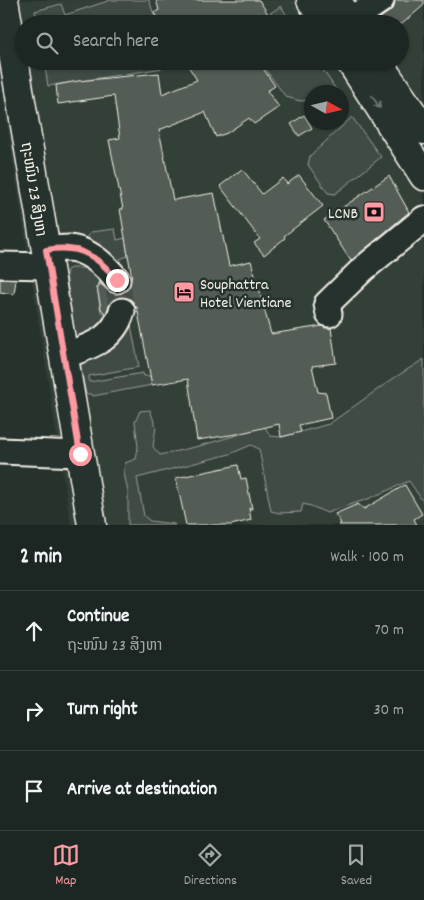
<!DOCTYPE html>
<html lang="en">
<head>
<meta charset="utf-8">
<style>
  body { margin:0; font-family:Dekko,"Noto Sans Lao",sans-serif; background:#29322f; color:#f1f3f6 }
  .compass { position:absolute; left:304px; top:85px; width:45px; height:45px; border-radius:50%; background:#1c2622; box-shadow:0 1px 4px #0004; rotate:98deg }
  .stop { position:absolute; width:15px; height:15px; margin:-11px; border:4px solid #ff9aa2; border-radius:50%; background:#fff }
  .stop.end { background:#ff9aa2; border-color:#fff; box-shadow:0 1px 5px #0008 }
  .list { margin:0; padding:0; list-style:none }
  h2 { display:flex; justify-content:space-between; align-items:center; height:65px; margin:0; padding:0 20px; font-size:21px }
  h2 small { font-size:16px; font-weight:400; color:#a0a5a5 }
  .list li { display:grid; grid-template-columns:32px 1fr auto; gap:15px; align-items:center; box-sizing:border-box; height:80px; padding:0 20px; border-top:1px solid #3a4340 }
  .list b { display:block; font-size:19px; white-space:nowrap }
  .list p { margin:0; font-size:16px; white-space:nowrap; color:#a0a5a5 }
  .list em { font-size:16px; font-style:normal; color:#a0a5a5 }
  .icon { flex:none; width:28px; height:28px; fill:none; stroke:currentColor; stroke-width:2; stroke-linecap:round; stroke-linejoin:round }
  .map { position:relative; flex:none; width:424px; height:525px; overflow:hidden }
  .search { position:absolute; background:#1c2622; box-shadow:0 1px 4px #0004; left:15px; right:15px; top:15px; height:55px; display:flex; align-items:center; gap:12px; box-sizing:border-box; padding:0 18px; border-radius:28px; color:#a0a5a5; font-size:19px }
  .sheet { height:305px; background:#1c2622 }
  nav { display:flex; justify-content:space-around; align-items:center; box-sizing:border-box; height:70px; border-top:1px solid #3a4340; background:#1c2622; font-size:14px; color:#a0a5a5 }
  nav a { display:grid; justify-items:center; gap:2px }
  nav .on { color:#ff9aa2 }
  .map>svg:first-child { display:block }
  .built { fill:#333f39; fill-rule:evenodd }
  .green { fill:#414b45; stroke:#9a9e96 }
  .building { fill:#525c55; stroke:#f4f1e8 }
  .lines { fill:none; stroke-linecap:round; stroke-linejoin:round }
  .minor-tunnel { stroke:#455049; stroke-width:25; stroke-dasharray:25 12; stroke-linecap:butt }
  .minor-casing { stroke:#f4f1e8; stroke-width:29 }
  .major-casing { stroke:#f4f1e8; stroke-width:31 }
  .highway-casing { stroke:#f4f1e8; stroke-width:31 }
  .minor { stroke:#26332d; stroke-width:25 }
  .major { stroke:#26332d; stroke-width:28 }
  .highway { stroke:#26332d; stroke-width:28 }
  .oneway { stroke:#6e766e }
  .route { stroke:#ff9aa2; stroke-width:6 }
  .labels { text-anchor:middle; stroke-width:5; stroke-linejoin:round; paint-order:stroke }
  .street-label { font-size:16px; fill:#f4f1e8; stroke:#26332d }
  .poi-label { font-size:16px; fill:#f4f1e8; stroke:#26332d; text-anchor:end }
</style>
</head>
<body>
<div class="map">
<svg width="424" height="525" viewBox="0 0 424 525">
  <rect width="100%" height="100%" fill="#26332d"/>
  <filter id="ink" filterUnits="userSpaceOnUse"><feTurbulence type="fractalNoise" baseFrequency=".02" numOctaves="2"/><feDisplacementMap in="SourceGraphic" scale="10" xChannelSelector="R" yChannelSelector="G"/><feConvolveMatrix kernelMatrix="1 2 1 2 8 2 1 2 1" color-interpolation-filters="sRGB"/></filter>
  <g filter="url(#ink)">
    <path class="built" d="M0,0h424v525h-353l-71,-446zM24,24h376v37h-376zM312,92h30v30h-30z"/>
    <path class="green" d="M111,0h38l8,24h-120l-2,-13 26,-7 4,11z
      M281,6l11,18h-38z
      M44,61h124l2,6 -122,19z
      M259,61h58l20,30 -3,1h-22l-1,8 -11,1 -14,-4z
      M352,117l29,40 -46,37 -7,-1 -20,-28 2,-9z
      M115,229l2,11 8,-2 3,18 -8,3v3l-4,3 -28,-20v-10l3,-3z
      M71,268c19,0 20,1 33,14l-5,1v3l-2,1 4,25 5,2 1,5 -11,12 -19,7 -2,-1 -9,-63 1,-4z
      M126,324l5,1 8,42 -50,9v6l54,-9 1,3h6l2,9 -59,11 -1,-2h-6l-5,-23v-7z
      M424,359v144l-15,-22 -41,18 -25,8 -16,6 -16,-7 -8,-2 -2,8 -22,1 -8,-2 -12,-62 -8,-4 -21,9 -93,24 7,38 6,5 24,3 1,1h-47v-33l-4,-19 1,-10 11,-4 2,-12 -3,-25 5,-11 10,-1 6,17 -3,20 7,8 39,-9 45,-13 15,-33 6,27 5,9 12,1 47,-13 62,-44z"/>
    <path class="building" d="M156,0h103l9,14 -14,10h-93l-7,-11 5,-3z
      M395,0h29v5l-22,19h-18l-4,-6 9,-6 5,-5z
      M185,61h73l17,25 -8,5 12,16 -25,17 -5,-6 -22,15 -11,4 -11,-25 -46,18 14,70 41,-7 15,73 22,-5 20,73 51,-8 3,2h6l5,35 -24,3 6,26 8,1 5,25 -32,7 2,7 -20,5 -2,-13 -42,10 -40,6 -9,-61 -36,6 -15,-78h-1l-3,-5 -5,-4 -8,-1 -7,3 -4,6 -3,8 -5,-5 -4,-22 2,-1v-3l13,10 7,1 8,-3 3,-6 1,-7h1l-12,-69h3l-14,-69 11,-2 -6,-42 -56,8 -2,-19 22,-4 81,-8 3,21 35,-14z
      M304,115l8,13 -13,8 -8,-12z
      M242,169l20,25 21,-16 4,6 12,-9 24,31 -39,30 1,2 -21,17 -10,-12 6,-4 -40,-53z
      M389,176l20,36 -58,49 -27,-41z
      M0,279l16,1 -2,14 -14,-2z
      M238,465l3,14 5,-1 6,31 -3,-1 2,12 -20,5h-45l-10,-47z
      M405,485l17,29 -8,5 3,6h-79l3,-2 -6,-9 23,-10 6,5z"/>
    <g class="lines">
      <path class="minor-tunnel" d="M117,280l5,31"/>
      <g class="minor-casing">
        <path id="minor" d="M350,21l31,-21
          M46,250c7,-1 16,-2 23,-2 20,2 36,17 48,32
          M0,265l48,1
          M329,314l-2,-10 36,-35 61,-50
          M63,356c27,-10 50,-15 59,-45
          M0,451l80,3"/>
      </g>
      <g class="major-casing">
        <path id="major" d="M4,0l88,525"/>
      </g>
      <g class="highway-casing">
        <path id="highway" d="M311,0l15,24
          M336,0l16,24
          M350,61l74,115
          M377,61l47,69"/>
      </g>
      <use href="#minor" class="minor"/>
      <use href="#major" class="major"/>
      <use href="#highway" class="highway"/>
    </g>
    <defs><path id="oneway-shaft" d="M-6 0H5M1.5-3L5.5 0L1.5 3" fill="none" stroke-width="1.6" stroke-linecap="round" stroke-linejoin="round" transform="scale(1.25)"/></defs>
    <use class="oneway" href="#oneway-shaft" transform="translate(376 102) rotate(57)"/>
  </g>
  <g class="lines" filter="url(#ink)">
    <path class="route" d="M80,454l-34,-204c7,-1 16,-2 23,-1 20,1 36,16 48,31"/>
  </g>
  <defs>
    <g id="bank-square" transform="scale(1.125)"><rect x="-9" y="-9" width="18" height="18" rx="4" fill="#ff9aa2" stroke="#26332d"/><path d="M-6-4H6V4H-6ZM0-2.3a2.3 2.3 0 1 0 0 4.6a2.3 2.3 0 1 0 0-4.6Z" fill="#111"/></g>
    <g id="hotel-square" transform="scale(1.125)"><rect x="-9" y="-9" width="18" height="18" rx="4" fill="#ff9aa2" stroke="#26332d"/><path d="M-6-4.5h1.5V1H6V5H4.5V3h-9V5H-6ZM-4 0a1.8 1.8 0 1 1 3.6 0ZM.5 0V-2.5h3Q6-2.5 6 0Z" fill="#111"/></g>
  </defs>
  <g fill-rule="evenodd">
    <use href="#bank-square" x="374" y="212"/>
    <use href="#hotel-square" x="184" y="292"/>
  </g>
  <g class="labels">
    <g class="street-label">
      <text transform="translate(35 189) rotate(81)" y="6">ຖະໜົນ 23 ສິງຫາ</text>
    </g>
    <g class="poi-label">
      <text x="358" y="218">LCNB</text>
      <text x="200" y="289" text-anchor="start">Souphattra<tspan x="200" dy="18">Hotel Vientiane</tspan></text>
    </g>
  </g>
</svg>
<svg class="compass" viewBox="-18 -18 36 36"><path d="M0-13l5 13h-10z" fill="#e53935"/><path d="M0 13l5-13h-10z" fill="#a0a5a5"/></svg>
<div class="stop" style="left:80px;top:454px"></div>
<div class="stop end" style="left:117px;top:280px"></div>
<div class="search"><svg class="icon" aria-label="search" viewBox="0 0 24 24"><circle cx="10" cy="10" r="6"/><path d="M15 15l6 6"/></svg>Search here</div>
</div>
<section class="sheet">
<h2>2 min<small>Walk · 100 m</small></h2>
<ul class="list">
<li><svg class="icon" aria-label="ahead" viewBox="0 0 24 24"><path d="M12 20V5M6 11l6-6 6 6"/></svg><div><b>Continue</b><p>ຖະໜົນ 23 ສິງຫາ</p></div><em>70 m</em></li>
<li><svg class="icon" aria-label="right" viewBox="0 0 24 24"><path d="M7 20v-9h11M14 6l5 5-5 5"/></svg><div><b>Turn right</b></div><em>30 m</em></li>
<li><svg class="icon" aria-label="arrive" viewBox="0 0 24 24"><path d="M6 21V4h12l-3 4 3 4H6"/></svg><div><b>Arrive at destination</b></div></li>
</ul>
</section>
<nav>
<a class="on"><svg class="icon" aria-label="map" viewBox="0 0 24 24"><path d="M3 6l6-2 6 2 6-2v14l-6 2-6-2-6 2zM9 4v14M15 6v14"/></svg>Map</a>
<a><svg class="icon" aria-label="directions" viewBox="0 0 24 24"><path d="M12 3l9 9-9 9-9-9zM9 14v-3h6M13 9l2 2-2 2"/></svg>Directions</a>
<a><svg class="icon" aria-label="saved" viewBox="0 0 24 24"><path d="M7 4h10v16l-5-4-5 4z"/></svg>Saved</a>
</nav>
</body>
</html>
